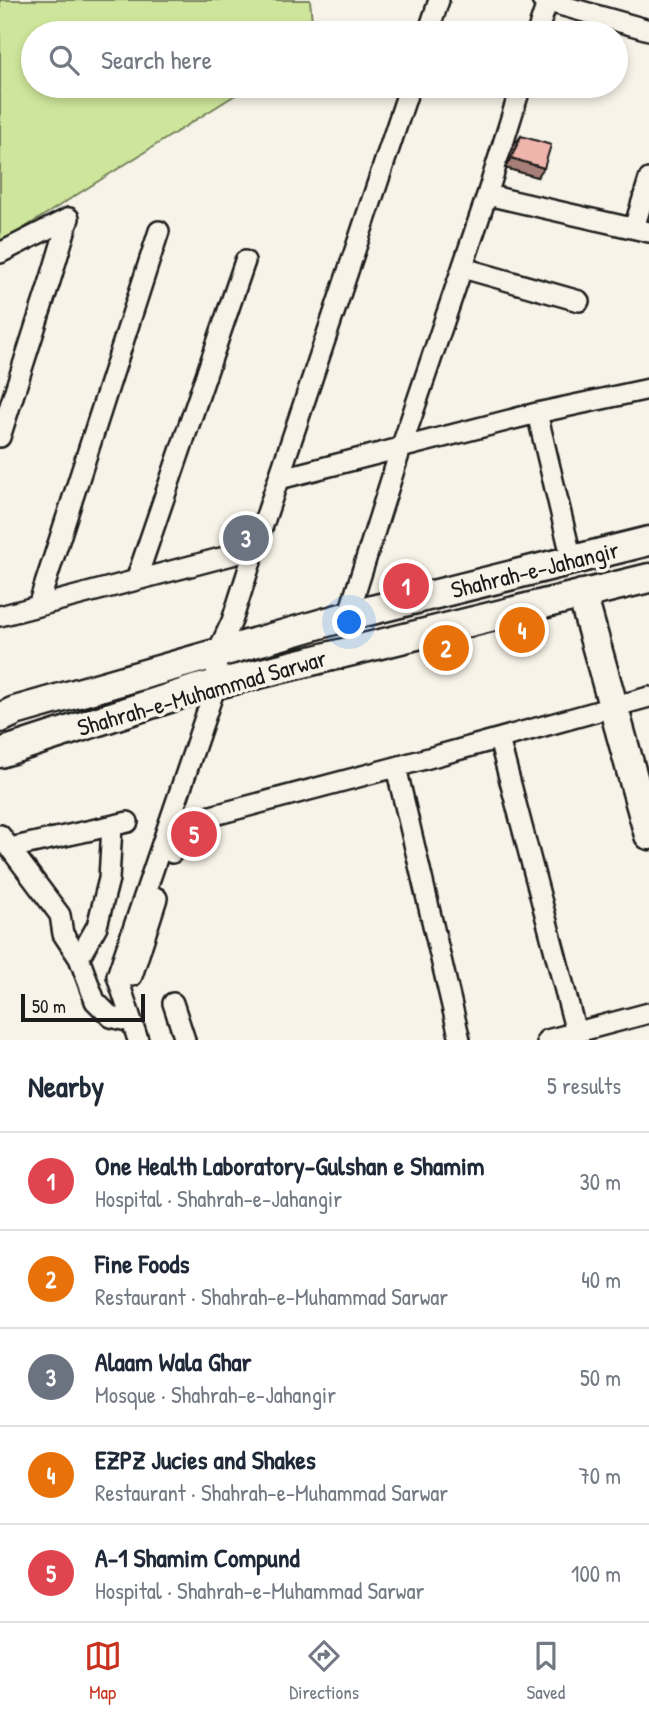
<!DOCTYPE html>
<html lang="en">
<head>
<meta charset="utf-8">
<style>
  body { margin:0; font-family:"Patrick Hand",sans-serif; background:#f2f2f3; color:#1f2937 }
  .scale { position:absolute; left:21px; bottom:18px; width:124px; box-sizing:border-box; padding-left:7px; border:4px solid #1c1c1c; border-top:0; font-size:19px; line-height:24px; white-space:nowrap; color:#1c1c1c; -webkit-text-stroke:5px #f7f3e8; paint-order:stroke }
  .you { position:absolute; left:350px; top:623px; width:24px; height:24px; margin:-18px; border:5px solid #fff; border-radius:50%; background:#1a73e8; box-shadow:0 0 0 10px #1a73e833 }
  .badge { display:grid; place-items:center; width:46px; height:46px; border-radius:50%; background:#c8321e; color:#fff; font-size:23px; font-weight:700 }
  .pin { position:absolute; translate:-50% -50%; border:4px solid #fff; box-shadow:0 2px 7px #0006 }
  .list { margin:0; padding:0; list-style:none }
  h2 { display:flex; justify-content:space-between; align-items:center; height:91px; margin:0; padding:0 28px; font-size:30px }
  h2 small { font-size:23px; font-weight:400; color:#747a83 }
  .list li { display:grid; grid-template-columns:46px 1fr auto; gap:21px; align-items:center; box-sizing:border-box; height:98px; padding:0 28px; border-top:2px solid #e0e1e3 }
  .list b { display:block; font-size:26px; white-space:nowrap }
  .list p { margin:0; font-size:23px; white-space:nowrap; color:#747a83 }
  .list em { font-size:23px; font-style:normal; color:#747a83 }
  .icon { flex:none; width:38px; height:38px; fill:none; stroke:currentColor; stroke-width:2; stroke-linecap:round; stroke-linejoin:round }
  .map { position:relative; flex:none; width:649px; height:1040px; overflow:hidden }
  .search { position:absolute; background:#fff; box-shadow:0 4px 10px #0003; left:21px; right:21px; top:21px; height:77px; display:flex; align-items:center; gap:18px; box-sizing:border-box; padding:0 24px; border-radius:38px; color:#747a83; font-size:26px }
  .sheet { height:581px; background:#fff }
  nav { display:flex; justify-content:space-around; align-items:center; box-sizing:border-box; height:98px; border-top:2px solid #e0e1e3; background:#fff; font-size:19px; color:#747a83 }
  nav a { display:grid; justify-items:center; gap:4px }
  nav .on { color:#c8321e }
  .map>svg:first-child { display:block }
  .green { fill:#cee69b; stroke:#75815c; stroke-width:2 }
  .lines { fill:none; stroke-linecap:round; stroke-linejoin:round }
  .street-casing { stroke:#1c1c1c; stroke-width:24 }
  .secondary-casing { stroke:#1c1c1c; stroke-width:33 }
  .street { stroke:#f7f3e8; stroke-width:19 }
  .secondary { stroke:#f7f3e8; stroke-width:28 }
  .wall { fill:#ce9b94; stroke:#1c1c1c; stroke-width:2 }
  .shaded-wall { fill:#a77e78; stroke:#1c1c1c; stroke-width:2 }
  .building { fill:#efb4ac; stroke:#1c1c1c; stroke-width:2 }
  .labels { text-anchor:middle; stroke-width:7; stroke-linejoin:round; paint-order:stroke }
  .street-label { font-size:24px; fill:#1c1c1c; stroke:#f7f3e8 }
</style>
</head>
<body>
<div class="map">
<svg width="649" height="1040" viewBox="0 0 649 1040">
  <rect width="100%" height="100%" fill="#f7f3e8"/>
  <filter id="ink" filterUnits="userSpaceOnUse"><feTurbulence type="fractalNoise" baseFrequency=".0143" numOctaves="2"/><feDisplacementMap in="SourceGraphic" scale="14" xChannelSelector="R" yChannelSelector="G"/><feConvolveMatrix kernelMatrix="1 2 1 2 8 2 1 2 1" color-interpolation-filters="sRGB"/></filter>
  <g filter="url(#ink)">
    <path class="green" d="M0,0h310l2,21 -12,12h-267v53h214l-7,6 -240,151z"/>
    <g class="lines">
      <g class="street-casing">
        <path id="street" d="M542,0l107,30
          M428,33l11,-33
          M537,33l11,-33
          M487,195l162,37
          M634,228l15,-49
          M0,253l69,-35
          M463,268l116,33
          M537,413l35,147
          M0,437l51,-159 18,-60
          M279,479l258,-66 112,-24
          M136,580l109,-319
          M38,606l121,-375
          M0,616l255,-67
          M348,616l53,-168 86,-253 34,-109
          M499,739l79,301
          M396,767l64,273
          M0,835l60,80 3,19 16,24 16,43 16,16 20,5
          M10,848l118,-26
          M172,853c4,-13 6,-26 20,-32l204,-54 253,-70
          M79,958l18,-32 12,-47 3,-53
          M132,976l25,-78
          M173,1003l12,37
          M138,1040l-21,-64 99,-291 1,-32 15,-32 23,-72 155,-463
          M547,1040l102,-27"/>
      </g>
      <g class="secondary-casing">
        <path id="secondary" d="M582,594l67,241
          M0,718l15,-7 333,-95 301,-75
          M0,753l197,-64 452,-111"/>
      </g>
      <use href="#street" class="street"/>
      <use href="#secondary" class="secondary"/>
    </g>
    <path class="wall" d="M521,136l16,41 -32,-9 9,-23z"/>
    <path class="shaded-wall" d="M511,158l33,10 -7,9 -32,-9z"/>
    <path class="building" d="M521,136l30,9 -7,23 -33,-10z"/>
  </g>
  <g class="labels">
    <g class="street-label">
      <text transform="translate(535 570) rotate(-14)" y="8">Shahrah-e-Jahangir</text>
      <text transform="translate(202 693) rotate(-16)" y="8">Shahrah-e-Muhammad Sarwar</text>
    </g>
  </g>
</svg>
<div class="scale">50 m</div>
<div class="you"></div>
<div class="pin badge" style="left:406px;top:586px;background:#e0444e">1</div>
<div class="pin badge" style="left:446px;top:648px;background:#e8710a">2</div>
<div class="pin badge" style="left:246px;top:538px;background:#6b7280">3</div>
<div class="pin badge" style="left:522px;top:630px;background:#e8710a">4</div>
<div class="pin badge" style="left:194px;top:834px;background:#e0444e">5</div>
<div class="search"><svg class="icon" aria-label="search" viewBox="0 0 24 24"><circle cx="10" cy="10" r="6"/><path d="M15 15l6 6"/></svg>Search here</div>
</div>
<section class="sheet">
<h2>Nearby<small>5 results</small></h2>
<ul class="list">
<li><span class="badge" style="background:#e0444e">1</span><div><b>One Health Laboratory-Gulshan e Shamim</b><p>Hospital · Shahrah-e-Jahangir</p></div><em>30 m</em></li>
<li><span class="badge" style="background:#e8710a">2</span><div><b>Fine Foods</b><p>Restaurant · Shahrah-e-Muhammad Sarwar</p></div><em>40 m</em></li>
<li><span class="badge" style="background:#6b7280">3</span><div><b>Alaam Wala Ghar</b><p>Mosque · Shahrah-e-Jahangir</p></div><em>50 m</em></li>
<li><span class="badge" style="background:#e8710a">4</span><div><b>EZPZ Jucies and Shakes</b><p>Restaurant · Shahrah-e-Muhammad Sarwar</p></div><em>70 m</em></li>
<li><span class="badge" style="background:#e0444e">5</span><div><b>A-1 Shamim Compund</b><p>Hospital · Shahrah-e-Muhammad Sarwar</p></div><em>100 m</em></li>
</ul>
</section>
<nav>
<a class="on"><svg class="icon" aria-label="map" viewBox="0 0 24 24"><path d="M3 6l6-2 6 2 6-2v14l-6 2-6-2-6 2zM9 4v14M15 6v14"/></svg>Map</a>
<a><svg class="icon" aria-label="directions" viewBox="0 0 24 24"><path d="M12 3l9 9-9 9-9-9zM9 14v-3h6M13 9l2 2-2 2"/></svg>Directions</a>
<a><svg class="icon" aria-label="saved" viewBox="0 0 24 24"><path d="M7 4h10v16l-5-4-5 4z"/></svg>Saved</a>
</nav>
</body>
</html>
